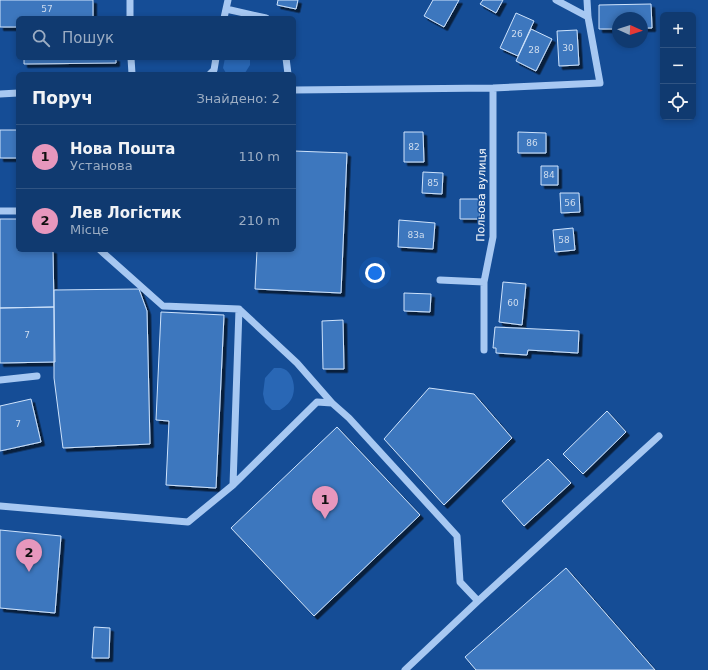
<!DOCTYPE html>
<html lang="uk">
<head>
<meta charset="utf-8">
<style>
  body { margin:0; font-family:"DejaVu Sans",sans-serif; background:#1e4578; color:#f1f3f6 }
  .controls { position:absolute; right:12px; top:12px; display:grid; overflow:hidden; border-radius:6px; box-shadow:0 2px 6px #0003 }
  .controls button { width:36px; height:36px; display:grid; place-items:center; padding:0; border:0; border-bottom:1px solid #305483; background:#103a70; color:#f1f3f6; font:20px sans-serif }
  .compass { position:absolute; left:612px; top:12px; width:36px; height:36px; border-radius:50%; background:#103a70; box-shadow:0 2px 6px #0003; rotate:93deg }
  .you { position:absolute; left:375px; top:273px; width:14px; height:14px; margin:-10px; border:3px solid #fff; border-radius:50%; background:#1a73e8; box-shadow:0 0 0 6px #1a73e833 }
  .badge { display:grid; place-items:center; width:26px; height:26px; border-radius:50%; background:#e797bd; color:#111; font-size:13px; font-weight:700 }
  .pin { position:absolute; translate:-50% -33px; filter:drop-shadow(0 1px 2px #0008) }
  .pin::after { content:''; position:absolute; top:21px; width:14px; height:12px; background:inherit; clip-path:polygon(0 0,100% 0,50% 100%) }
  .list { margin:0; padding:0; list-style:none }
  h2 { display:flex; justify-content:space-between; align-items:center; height:52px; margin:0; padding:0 16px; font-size:17px }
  h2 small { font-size:13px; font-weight:400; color:#9cadc3 }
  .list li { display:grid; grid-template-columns:26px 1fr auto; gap:12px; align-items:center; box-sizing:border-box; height:64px; padding:0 16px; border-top:1px solid #305483 }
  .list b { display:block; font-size:15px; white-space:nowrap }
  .list p { margin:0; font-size:13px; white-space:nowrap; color:#9cadc3 }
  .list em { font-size:13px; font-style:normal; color:#9cadc3 }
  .icon { flex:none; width:22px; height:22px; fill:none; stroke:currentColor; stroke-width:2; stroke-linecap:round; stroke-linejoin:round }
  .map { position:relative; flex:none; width:708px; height:670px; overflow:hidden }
  .search { position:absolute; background:#103a70; box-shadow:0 2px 6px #0003; left:16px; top:16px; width:280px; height:44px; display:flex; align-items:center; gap:10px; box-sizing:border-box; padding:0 14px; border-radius:6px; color:#9cadc3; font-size:15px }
  .panel { position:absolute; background:#103a70; box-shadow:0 2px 6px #0003; left:16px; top:72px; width:280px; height:180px; border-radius:6px }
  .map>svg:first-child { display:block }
  .green { fill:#2967b5 }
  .building { fill:#3e77be; stroke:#cee3fc; filter:url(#shadow) }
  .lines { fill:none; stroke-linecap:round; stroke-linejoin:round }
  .minor { stroke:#a7c8f2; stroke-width:7 }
  .labels { text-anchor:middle; stroke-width:3; stroke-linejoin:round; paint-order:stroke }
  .number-label { font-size:9px; fill:#cfddef }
  .street-label { font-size:11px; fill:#fff; stroke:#154d96 }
</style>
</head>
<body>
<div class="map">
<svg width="708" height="670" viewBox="0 0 708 670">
  <defs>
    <filter id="shadow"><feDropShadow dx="3.5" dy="3.5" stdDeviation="0" flood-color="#0009"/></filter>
  </defs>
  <rect width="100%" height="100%" fill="#154d96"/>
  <path class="green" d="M225,58h25v7l-5,8 -14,1 -5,-1 -3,-5z
    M274,368c2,0 4,0 7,0 11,2 15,17 12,27 -2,7 -7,11 -13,15h-8l-7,-7 -2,-9 2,-16z"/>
  <path class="building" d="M0,0h93v18h-75v9h-18z
    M278,0h20l-2,9 -19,-4z
    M433,0h26l-15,27 -20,-11z
    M483,0h20l-7,13 -16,-9z
    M651,4l1,24h-10v-10h-24v11h-19v-24z
    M516,13l18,8 -16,35 -18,-8z
    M531,29l21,10 -16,32 -20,-10z
    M577,30l2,35 -20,1 -2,-35z
    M24,58h92v5l-92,1z
    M0,130h18v28h-18z
    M404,132h19l1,30h-20z
    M518,132l28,1v20h-28z
    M294,151l53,2 -6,140 -86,-4 2,-39h37z
    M541,166h17v19h-17z
    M423,172l20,1 -1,21 -20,-1z
    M560,193h19l1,19 -19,1z
    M460,199h20v20h-20z
    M0,219h18v31h35l1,57 -54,1z
    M399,220l36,3 -2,26 -35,-2z
    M573,228l2,22 -20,2 -2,-22z
    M503,282l23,2 -4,41 -23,-3z
    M139,289l8,22 3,133 -87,4 -9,-70v-88z
    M404,293l27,1 -1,18 -26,-1z
    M54,307l1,55 -55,1v-55z
    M161,312l63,3 -8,173 -50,-3 3,-64 -13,-1z
    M343,320l1,49h-21l-1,-48z
    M495,327l84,4 -1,22 -50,-3 -1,5 -31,-2v-5h-3z
    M429,388l45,6 38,44 -68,67 -60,-66z
    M31,399l10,43 -41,9v-45z
    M607,411l19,21 -43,42 -20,-20z
    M337,427l83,88 -106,101 -83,-88z
    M548,459l23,24 -47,43 -22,-25z
    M0,530l61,6 -6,77 -55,-5z
    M566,568l89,102h-179l-11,-13z
    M94,627l16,1 -1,30h-17z"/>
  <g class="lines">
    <path class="minor" d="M130,0v18
      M556,0l32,17
      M226,9l40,9
      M224,18l4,-18
      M131,58l1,16
      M286,58l2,16
      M210,74l4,-4 2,-12
      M294,90l199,-2 107,-5 -12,-66 -1,-17
      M0,94l18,-1
      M0,211h18
      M100,250l63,56 76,3 58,54 35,40
      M440,280l44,2
      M484,350v-68l9,-45v-149
      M0,380l37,-4
      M233,485l6,-176
      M0,506l188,16 45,-37 84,-83 15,1 17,15 108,118 3,46 18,19
      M405,670l73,-69 181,-165"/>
  </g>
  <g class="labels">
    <g class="number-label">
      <text x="47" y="12">57</text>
      <text x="517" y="37">26</text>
      <text x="568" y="51">30</text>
      <text x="534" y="53">28</text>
      <text x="532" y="146">86</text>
      <text x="414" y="150">82</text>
      <text x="549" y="178">84</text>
      <text x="433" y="186">85</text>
      <text x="570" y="206">56</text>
      <text x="416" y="238">83а</text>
      <text x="564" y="243">58</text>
      <text x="513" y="306">60</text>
      <text x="27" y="338">7</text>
      <text x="18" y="427">7</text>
    </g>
    <g class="street-label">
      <text transform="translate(481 195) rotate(-89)" y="4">Польова вулиця</text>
    </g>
  </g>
</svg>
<div class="controls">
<button>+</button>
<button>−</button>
<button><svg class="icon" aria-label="locate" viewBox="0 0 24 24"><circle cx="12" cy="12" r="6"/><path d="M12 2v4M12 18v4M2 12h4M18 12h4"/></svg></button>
</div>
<svg class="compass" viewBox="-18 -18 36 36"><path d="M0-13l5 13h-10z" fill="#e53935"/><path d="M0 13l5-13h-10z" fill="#9cadc3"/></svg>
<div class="you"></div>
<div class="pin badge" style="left:325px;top:519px">1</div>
<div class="pin badge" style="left:29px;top:572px">2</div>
<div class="search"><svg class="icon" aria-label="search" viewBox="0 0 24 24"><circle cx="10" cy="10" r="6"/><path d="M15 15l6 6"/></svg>Пошук</div>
<section class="panel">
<h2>Поруч<small>Знайдено: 2</small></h2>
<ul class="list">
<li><span class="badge">1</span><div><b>Нова Пошта</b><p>Установа</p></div><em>110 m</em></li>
<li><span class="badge">2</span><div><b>Лев Логістик</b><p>Місце</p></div><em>210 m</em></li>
</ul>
</section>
</div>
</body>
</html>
